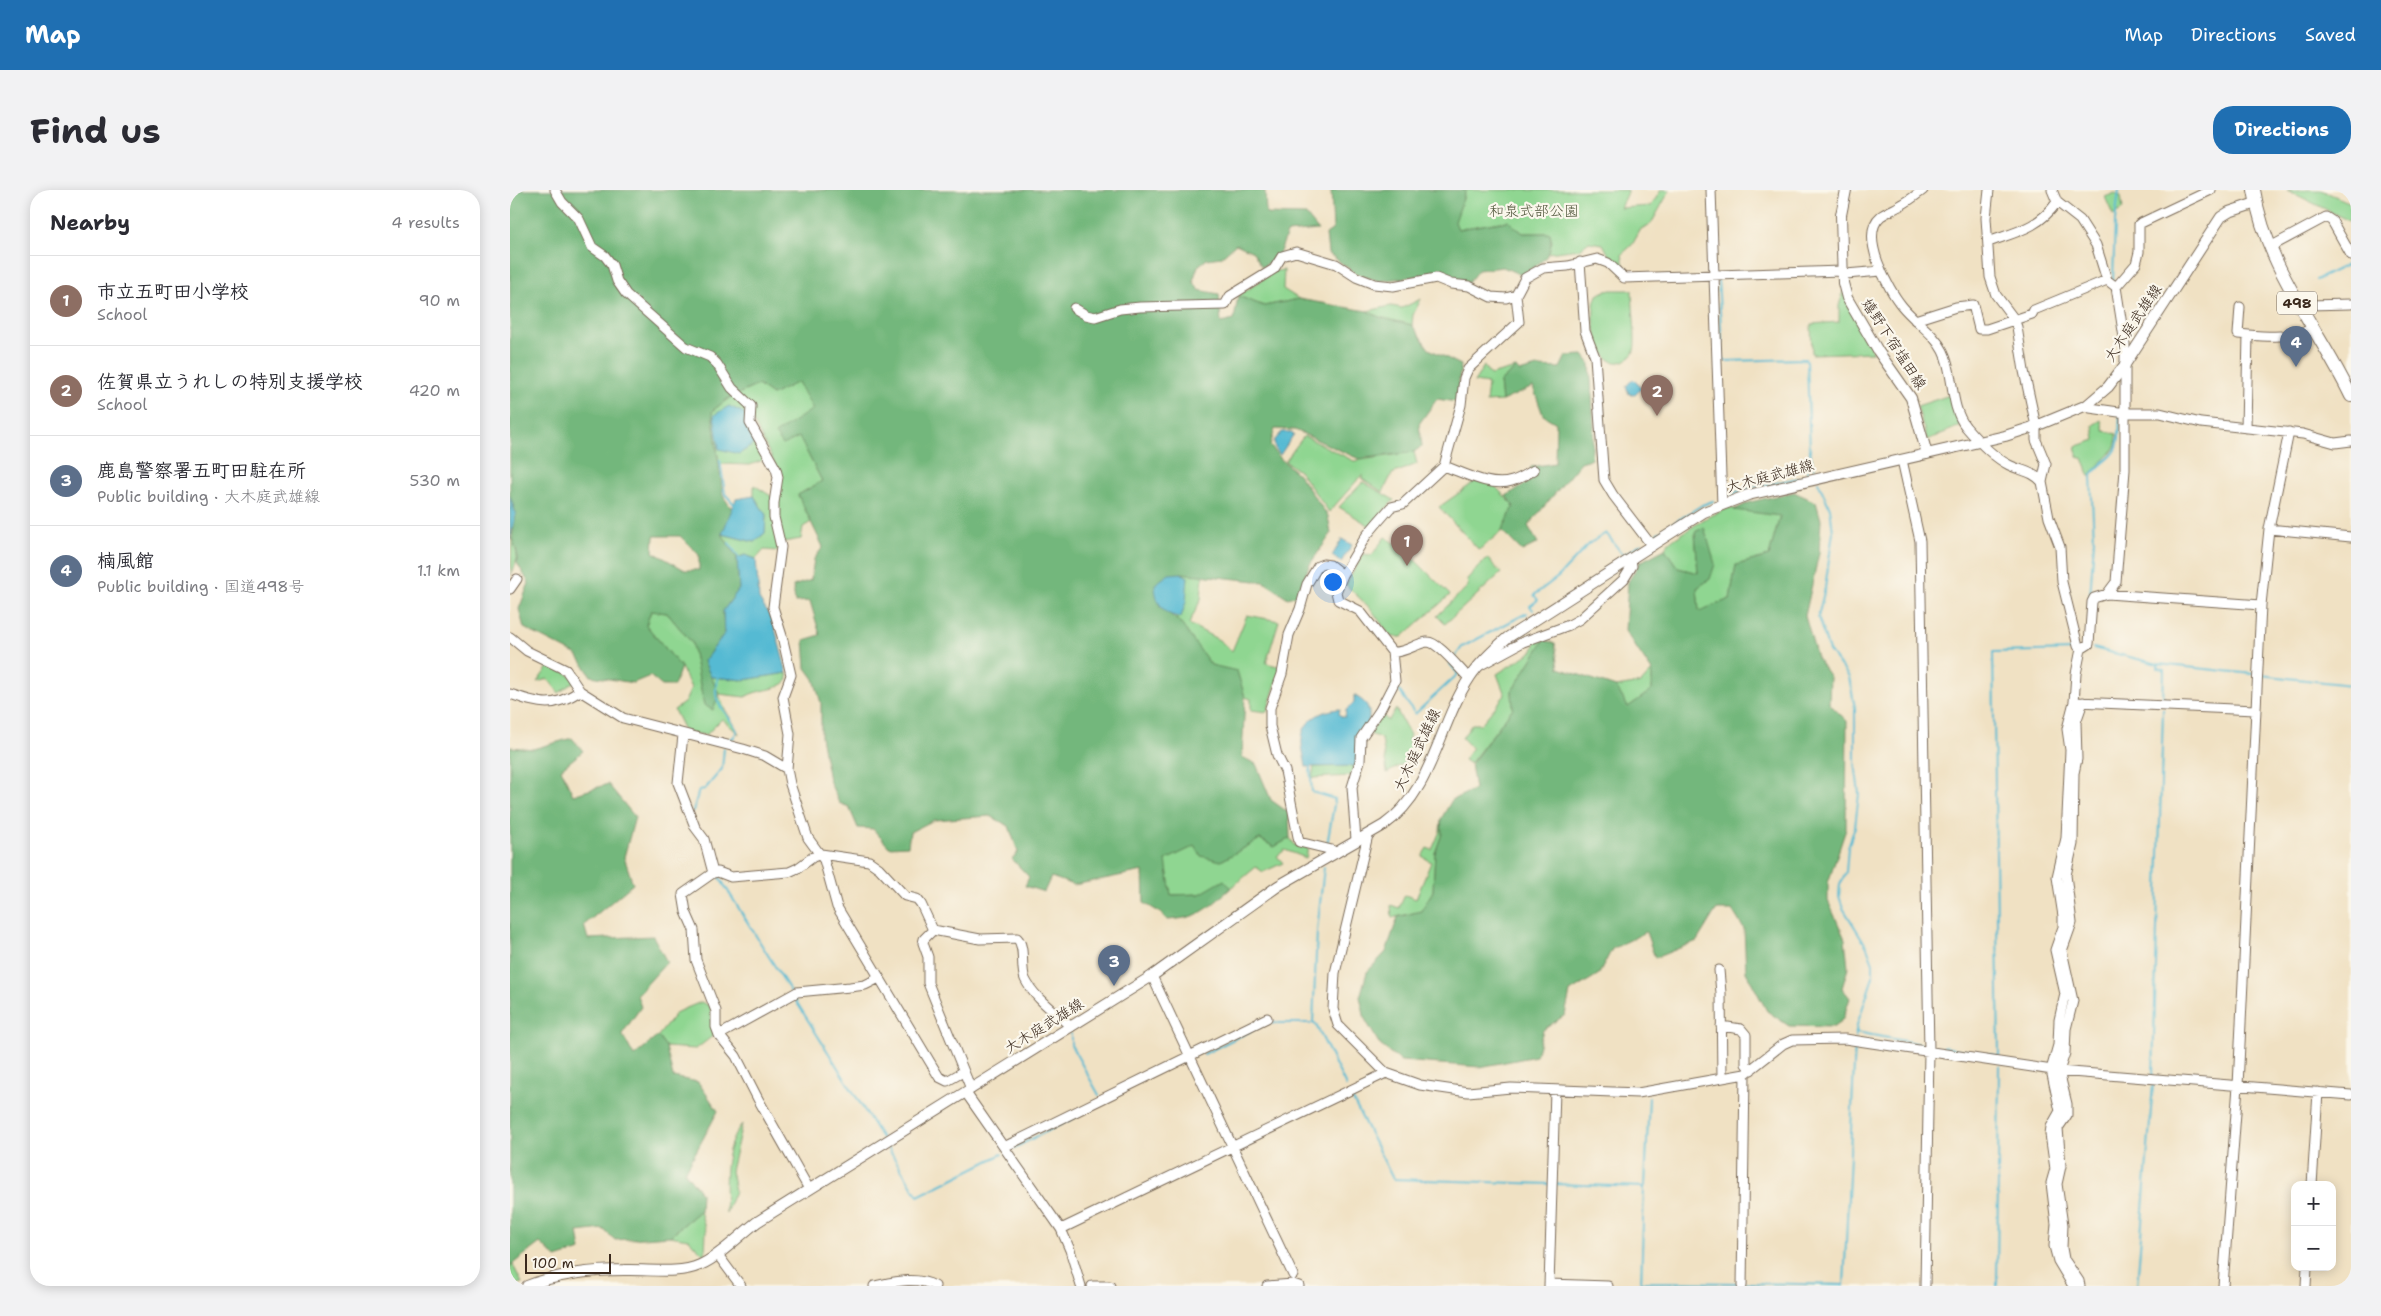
<!DOCTYPE html>
<html lang="en">
<head>
<meta charset="utf-8">
<style>
  body { margin:0; font-family:"Shantell Sans","Klee One",sans-serif; background:#f2f2f3; color:#2b2b33 }
  .controls { position:absolute; right:15px; bottom:15px; display:grid; overflow:hidden; border-radius:10px; box-shadow:0 2px 12px #0003 }
  .controls button { width:45px; height:45px; display:grid; place-items:center; padding:0; border:0; border-bottom:1px solid #e1e1e2; background:#fff; color:#2b2b33; font:25px sans-serif }
  .scale { position:absolute; left:15px; bottom:12px; width:86px; box-sizing:border-box; padding-left:5px; border:2px solid #3b2a1e; border-top:0; font-size:14px; line-height:18px; white-space:nowrap; color:#3b2a1e; -webkit-text-stroke:4px #fbf7ec; paint-order:stroke }
  .you { position:absolute; left:822px; top:391px; width:18px; height:18px; margin:-12px; border:4px solid #fff; border-radius:50%; background:#1a73e8; box-shadow:0 0 0 8px #1a73e833 }
  .badge { display:grid; place-items:center; width:32px; height:32px; border-radius:50%; background:#1f6fb2; color:#fff; font-size:16px; font-weight:700 }
  .pin { position:absolute; translate:-50% -41px; filter:drop-shadow(0 1px 2px #0008) }
  .pin::after { content:''; position:absolute; top:26px; width:18px; height:15px; background:inherit; clip-path:polygon(0 0,100% 0,50% 100%) }
  .list { margin:0; padding:0; list-style:none }
  h2 { display:flex; justify-content:space-between; align-items:center; height:65px; margin:0; padding:0 20px; font-size:21px }
  h2 small { font-size:16px; font-weight:400; color:#7c7c81 }
  .list li { display:grid; grid-template-columns:32px 1fr auto; gap:15px; align-items:center; box-sizing:border-box; height:90px; padding:0 20px; border-top:1px solid #e1e1e2 }
  .list b { display:block; font-size:19px; white-space:nowrap }
  .list p { margin:0; font-size:16px; white-space:nowrap; color:#7c7c81 }
  .list em { font-size:16px; font-style:normal; color:#7c7c81 }
  .map { position:relative; flex:none; width:1841px; height:1096px; overflow:hidden; border-radius:20px }
  header { display:flex; align-items:center; gap:30px; box-sizing:border-box; height:70px; padding:0 25px; background:#1f6fb2; color:#fff }
  header strong { font-size:24px }
  nav { display:flex; gap:28px; margin-inline-start:auto; font-size:18px }
  .intro { display:flex; align-items:center; justify-content:space-between; box-sizing:border-box; height:120px; padding:0 30px }
  h1 { margin:0; font-size:35px }
  .button { padding:12px 22px; border-radius:20px; background:#1f6fb2; color:#fff; font-size:18px; font-weight:700 }
  main { display:flex; gap:30px; padding:0 30px }
  aside { flex:1; background:#fff; border-radius:20px; box-shadow:0 2px 12px #0003 }
  .map>svg:first-child { display:block }
  .green { fill:#8fd691; stroke:#658058 }
  .forest { fill:#73b77b; stroke:#57704c; fill-rule:evenodd }
  .water { fill:#55bad3; stroke:#487278 }
  .lines { fill:none; stroke-linecap:round; stroke-linejoin:round }
  .stream { stroke:#55bad3; stroke-width:2 }
  .minor-casing { stroke:#7a6a58; stroke-width:11 }
  .major-casing { stroke:#7a6a58; stroke-width:12 }
  .highway-casing { stroke:#7a6a58; stroke-width:14 }
  .minor { stroke:#fff; stroke-width:9 }
  .major { stroke:#fff; stroke-width:10 }
  .highway { stroke:#fff; stroke-width:12 }
  .labels { text-anchor:middle; stroke-width:4.5; stroke-linejoin:round; paint-order:stroke }
  .shield { fill:#fbf7ec; stroke:#75685c; stroke-width:1 }
  .shield-label { font-size:14px; font-weight:bold; fill:#3b2a1e }
  .park-label { font-size:15px; fill:#50553b; stroke:#fbf7ec }
  .street-label { font-size:15px; fill:#3b2a1e; stroke:#fbf7ec }
</style>
</head>
<body>
<header>
<strong>Map</strong>
<nav><a>Map</a><a>Directions</a><a>Saved</a></nav>
</header>
<div class="intro"><h1>Find us</h1><a class="button">Directions</a></div>
<main>
<aside>
<h2>Nearby<small>4 results</small></h2>
<ul class="list">
<li><span class="badge" style="background:#8d6e63">1</span><div><b>市立五町田小学校</b><p>School</p></div><em>90 m</em></li>
<li><span class="badge" style="background:#8d6e63">2</span><div><b>佐賀県立うれしの特別支援学校</b><p>School</p></div><em>420 m</em></li>
<li><span class="badge" style="background:#5c6f8a">3</span><div><b>鹿島警察署五町田駐在所</b><p>Public building · 大木庭武雄線</p></div><em>530 m</em></li>
<li><span class="badge" style="background:#5c6f8a">4</span><div><b>楠風館</b><p>Public building · 国道498号</p></div><em>1.1 km</em></li>
</ul>
</aside>
<div class="map">
<svg width="1841" height="1096" viewBox="0 0 1841 1096">
  <rect width="100%" height="100%" fill="#fbf7ec"/>
  <filter id="ink" filterUnits="userSpaceOnUse"><feTurbulence type="fractalNoise" baseFrequency=".02" numOctaves="2"/><feDisplacementMap in="SourceGraphic" scale="10" xChannelSelector="R" yChannelSelector="G"/><feConvolveMatrix kernelMatrix="1 2 1 2 8 2 1 2 1" color-interpolation-filters="sRGB"/></filter>
  <filter id="wash" filterUnits="userSpaceOnUse"><feTurbulence type="fractalNoise" baseFrequency=".0096" numOctaves="4" result="noise"/><feDisplacementMap in="SourceGraphic" scale="20" xChannelSelector="R" yChannelSelector="G"/><feGaussianBlur stdDeviation="1.12" result="paint"/><feColorMatrix in="noise" values="0 0 0 0 0 0 0 0 0 0 0 0 0 0 0 0 0 1.4 0 .05"/><feComposite in="paint" operator="in"/></filter>
  <g filter="url(#wash)">
    <rect width="100%" height="100%" fill="#f0e1c3"/>
    <path class="green" d="M956,0h162l-8,18 31,-2 10,-16h9l-19,34 -10,5 -9,16 -10,9 3,20 -14,-15 -8,-15 -14,-2 -9,7 -32,4 4,-11 -2,-9h-27l-16,-12 -49,8 -4,-6z
      M1777,0h34l30,13v19z
      M1605,3l6,3 2,13 -10,6 -8,-18z
      M774,80l-1,19 16,10 -35,7 -26,-10 37,-25z
      M1101,100h21c0,12 5,51 2,61 -2,5 -6,8 -10,10 -29,11 -35,-54 -27,-65 4,-4 9,-5 14,-6z
      M1333,101l30,61 -61,2 -1,-30 28,-2v-16z
      M911,109l-8,16 -1,10 -33,-8 -12,-6 24,-5 11,2z
      M974,176l6,9 26,-7 -16,14 2,19 -16,1 2,-18 -14,-2z
      M288,191l16,28 -15,28 23,44 -24,14 13,27 -8,5 -2,12 -18,3 -6,-25 3,-43 -27,-53 -9,-8 -5,41 17,-11 10,16 -16,6 -31,-1 -7,-53 17,-13 29,-13 14,10z
      M1440,205l10,31 -33,14 -10,-34z
      M1591,230l3,11 13,3c0,24 -18,24 -27,43l-7,-19h-4l-4,-11 20,-7 -2,-15z
      M794,246l50,25 60,-9 3,12 -25,10 -9,18 -21,-13v-4l-33,37 -29,-40 -15,-11z
      M966,291l16,2 22,23 -12,25 -23,19 -40,-43z
      M853,292l31,18 -24,26 -31,-19z
      M244,295l17,11 7,55 -14,-1 -8,9 -11,-4 -8,3 -15,-24 32,8 11,-9 1,-18 -12,-19z
      M1219,318l51,8 -11,40 -33,9 -6,34 -31,13 -2,-24 13,-9 -6,-51 -9,4 3,41 -20,-5 -13,-19 3,-6 38,-25z
      M875,347l20,13 45,45 -48,42h-11l-20,-28 -25,-24 17,-31 9,1z
      M2,348c6,16 7,21 -1,37z
      M977,368l14,15 -56,51 -8,-8 31,-30 -1,-7z
      M671,383l22,2 -2,24 -12,25 30,16 13,11 15,-36 32,6 -13,42 15,4 -14,45 -16,-2v-11l-6,-2 -8,-25 -26,-7 -36,-48h6l7,-40z
      M141,421l16,2 25,30 12,62 15,-11 -8,-17 33,3 43,-7 1,7c-11,12 -29,8 -43,17l-26,-3c4,17 14,25 20,40l-17,-15 -16,16 -21,-3 -11,-22 11,-8 6,-14 -10,-21 -35,-42z
      M1034,450l-32,51 1,17 -43,56 -6,-4 8,-12 -10,-10 10,-14h9l24,-29 -8,-21 36,-23 3,-10z
      M42,472l24,18 -17,13 -11,-14 -11,3z
      M1142,481v19l-24,17 -12,-20 25,-4z
      M886,519l14,26 -2,5 6,18 -27,15 -5,-34 -14,-6 13,-20 7,8z
      M845,576l-4,10 -39,2 2,-11z
      M931,629l1,15 -7,19 -2,38 -12,20 -29,7 -1,-13 8,3 6,-13 11,4 15,-37 -9,-6 5,-8 5,2 8,-19z
      M780,648l5,7 13,3 -2,10 -21,-8 -8,6 6,7 -20,9 -7,-5 -25,21 -7,-7 -23,13 -30,1 -6,-35 30,-14 26,15 39,-22 14,8z
      M191,812l9,4 4,29 -18,14 -30,-2 -8,-11 19,-24z
      M232,934l-11,47 4,20 -9,22c-1,-29 -4,-65 16,-89z
      M190,1021l6,20 -1,25 -17,-17 -18,-3z
      M3,1075l9,18 -12,3v-20z"/>
    <path class="forest" d="M0,0h755l1,24 40,1 12,15 -31,3 -9,24 -16,10 -9,-15 -17,-8 -15,13 -14,2 -9,7 -5,15 6,9 20,4 2,29 13,-3 4,-24 26,10 35,-7 68,12 12,6 33,8 17,24 32,16 -5,37 -19,-3 -18,25 3,22 -8,6 -55,7 -64,-29 -20,-1 -5,16 11,14 18,16 29,41 3,18 -21,30 -13,31 -9,3 -24,-16 -83,-9 -22,33 20,15 32,44 26,6 8,26 -3,60 14,7 15,36 18,13 1,25 -16,9 -14,-8 -39,22 -20,-5 -6,-10 -29,14 5,35 29,-1 24,-14 7,8c-25,22 -30,30 -64,32l-6,-7 -17,-10 -1,-32 -69,14 -23,-8 -7,15 -19,-6 4,-9 -17,-18 6,-7 -9,-26 -19,-10 -56,4 -24,12 -2,14 -19,1 -16,-18 -15,-1 -9,-21 -10,-4 -10,-23 -8,-44v-33l-7,-24 -8,-11 -2,-28 16,-5 -10,-34 -15,1 -2,-16 18,-6 3,-21 9,-12 -25,-52 24,-14 -23,-44 -16,8 -8,-11 38,-25 -15,-27 -26,13 -14,-10 -29,13 -17,13 11,85 10,15 -11,23 15,24 2,31 -16,22 1,23 -20,27 15,33 -6,16 -9,-5 -12,-62 -25,-30 -16,-2 -5,14 35,42 -7,19h-12l-12,-10 -17,7 -42,-7 -14,-21 -53,-27 -5,-19 10,-26 -12,-20v-11l-5,-14 4,-24 -6,-18zM144,346h26l19,19v15h-14l-32,-18z
      M821,0h135l-11,32 3,7 50,-8 15,12h27c5,24 -11,31 -29,42l-18,-8 -25,3 -10,13 -34,-9 -55,7 -23,-7 -28,-21 -2,-19 7,-5z
      M1073,165l7,9 4,63 -3,32 -10,3 -53,64 10,17 -16,8 -20,-20 12,-25 -8,-10 26,-16 -1,-13 24,-4 1,-40 -13,-8 -10,-28 -31,14 -2,-19 16,-14 3,4 18,-5 23,1 6,-12z
      M1284,302l22,10 5,18 -2,33 -14,63 12,42 13,19 -1,26 18,18 -1,108 -18,54v18l17,38 3,29 -6,20 8,10 -7,21 -9,8 -45,-1 -22,-15 -21,-39 -2,-43 -12,-19h-16l-19,31 -42,17 -9,-26 -34,17 -13,25 -29,18 -5,23 -22,15 -7,26 -56,11 -79,-6 -21,-16 -15,-26 -5,-22 7,-25 19,-20 12,-35 23,-6 12,-20 2,-38 7,-19 -1,-15 11,-19 23,-11 -4,-25 42,-56 -1,-17 32,-51 11,3 4,25 57,19 12,20 24,-17v-19l-27,-40 3,-49 12,-20 25,-13 13,19 20,5 -3,-41 9,-5 11,37 -5,15 -13,9 2,23 31,-12 6,-34 33,-9 11,-40 -46,-6 16,-8z
      M62,548l11,13 -22,18 12,26 35,-11 27,33 -11,40 9,27 -49,41 4,14 65,-3 14,26 -30,33 4,12 -19,27 12,22 24,-20 8,11 7,30 25,5 20,29 -33,61 16,21 -1,18 -30,25 -55,4 -12,-11 -25,3 3,18 -25,8 -16,-15 -30,23v-519l23,2z"/>
    <path class="water" d="M1123,189l9,9 -7,7 -6,-1 -3,-8z
      M219,216l15,7 12,30 -17,11 -20,-5 -5,-34z
      M772,242h9l3,2 -14,21 -5,-7 -1,-7z
      M0,306l6,18 -6,25z
      M244,306l12,19 -1,18 -11,9 -32,-8 14,-35z
      M832,349l10,6 -11,17 -9,-6z
      M235,365l11,4 3,40 14,22 14,52 -43,7 -33,-3 -7,-16 20,-27 -1,-23 16,-22 -2,-31z
      M671,383l7,4 -2,25 -5,15c-19,-1 -26,-17 -26,-33l14,-10z
      M844,505c6,4 12,7 14,13 5,13 -8,45 -13,58l-49,1c-1,-8 -5,-20 -4,-28 1,-20 21,-29 38,-30l-1,5 3,3h3l1,-7 8,-7z"/>
    <g class="lines">
      <path class="stream" d="M1208,90l5,79 2,2 80,-2 2,2 3,92 6,22
        M1603,90l2,-59 4,-31
        M1806,90l35,-17
        M210,270l5,34 10,11
        M1308,292l12,26 3,24 -8,56 -7,29 11,34 20,26 6,31v54l4,32 -4,33 -7,20 -2,25 -6,12 -1,12 4,12 24,39 6,16v14l-16,48 -2,13
        M1216,306l16,-6 66,-14 -1,-6
        M1140,348l52,-33 11,-4
        M219,353l11,16
        M1580,408l4,-58 -3,-63c5,-11 14,-14 22,-23 8,-10 6,-27 7,-40
        M1023,420l-3,-4 8,-6 -4,-5 24,-18 31,-33 17,-11 17,22 19,-12
        M1583,458l65,16 95,10
        M945,467l7,-10 65,-34
        M1648,474v4l6,2 -1,32
        M1750,485l91,10
        M208,486c-8,30 8,32 19,55l-3,6 -8,4
        M886,496l19,28 43,-40 -8,-10
        M800,577l2,25 23,7 -8,46
        M183,621l6,-21 6,-1 17,-20 2,-21
        M208,685l73,117
        M284,808l88,140
        M1556,820l2,-11
        M803,833l4,-92 7,-64
        M1346,842l65,12
        M561,844v11l28,50
        M1433,857l56,9
        M694,864l62,-31h49l31,63
        M1489,865l-6,-403 81,-2
        M1643,885l10,-366
        M841,906l42,83 157,5
        M378,958l30,48 84,-42
        M504,958l65,-33
        M1044,994l90,3 -3,99
        M1135,996l4,-88
        M1131,1092l97,1
        M1236,1093l97,2
        M1334,1096l11,-243
        M1487,1096l2,-220
        M1627,1096l16,-202"/>
    </g>
  </g>
  <g filter="url(#ink)">
    <g class="lines">
      <g class="minor-casing">
        <path id="minor" d="M45,0l7,12 17,17 13,28 13,9 7,9 5,16 9,13 60,53 24,10 7,7 15,24 19,18 -1,17 26,46 2,8 -4,26v14l7,30 -8,60 9,29 9,39 -8,22 7,37 -3,35 3,15 18,54 16,22 13,47 102,170 8,4 16,-9
          M1201,0l11,315
          M1413,0c-7,5 -14,11 -22,15 -6,4 -14,7 -20,11 -23,19 7,73 21,90 13,16 32,27 41,45 12,23 6,55 23,76 12,14 27,30 43,38 12,6 24,6 33,17
          M1479,0l-3,28 4,59 6,18 18,24 3,8 7,44 12,55v14l10,24 -4,18 7,36 11,29 2,35 16,64 3,3 -5,25 -2,28 -7,27 3,21 -4,88 -9,39 6,39v11l-8,23 10,44 -6,26 -1,25 -7,25 9,41 -9,16 -1,7 5,35 -4,14 5,41 -2,22 4,15 15,25
          M1542,0l5,12 23,18 16,25 11,35 9,7 9,57v126l-9,112 -9,12
          M1478,52c28,-10 51,-14 69,-40
          M1760,57l56,-30 6,4 19,34
          M1070,72l5,69 10,26 9,123 9,15 39,51
          M1606,97l20,-23 3,-12v-28l72,-34
          M1789,108l9,7 43,-1
          M1730,117l-2,27c25,2 52,6 75,-6
          M564,118l12,7 9,2 25,-8 20,-2 85,-2 5,-9 44,-27 8,-13 14,-4 40,12 20,13 18,7 19,2 43,-8 15,6 18,2 22,11 15,1 10,-3
          M1405,130l41,-13 17,-2 6,24h8l45,-15 2,-4 73,-30
          M1577,215l3,3 36,5h34l41,10 102,11 32,9 16,-2
          M1736,238l2,-93
          M1392,270l18,81 9,510 -4,235
          M934,276c20,7 47,22 68,15 8,-2 15,-7 22,-11
          M1759,339l82,8
          M0,399l7,-10
          M0,447l17,14 39,19 14,21 43,27 120,31 22,7 22,13
          M1571,459l8,-5 3,-42 2,-4 13,-4 154,11
          M882,462c14,1 22,-8 35,-10 11,-1 33,28 42,36
          M967,477l46,-25 46,-17 11,-6 44,-40 8,-13 -1,-6
          M0,504c30,10 42,15 70,-3
          M1568,512l177,8
          M173,545l-5,48 17,44 9,12 9,34
          M858,645l-33,138 -2,36 5,16 48,48 34,12 48,7 43,-4 127,5 107,-19 38,-30 9,-4 53,-1 214,32 292,24
          M846,650l-4,-53 8,-26 1,-23 19,-28 15,-29 -3,-29 -32,-41 -22,-11 -2,-8 7,-17 23,-39 11,-13 14,-16 12,-3 41,-38 17,-61 3,-27 4,-9 51,-47 -3,-27 9,-17 18,-10 25,-2 29,-7 11,4 16,15 218,-7 4,3 35,-3
          M826,663l-4,-3 -33,-8 -14,-71 -8,-16 -7,-29v-18l12,-34 7,-39 11,-26 7,-25 11,-18 5,-2 7,1 13,10
          M423,740l47,9 37,-1c9,9 3,29 8,41 9,19 31,34 46,48
          M423,740l-9,9 -1,4 5,14v26l43,106
          M1209,780l2,23 1,85
          M642,786l141,299
          M1211,836l20,3 5,6v29l5,6
          M209,845l78,-43 53,-5 15,-2 14,-7
          M456,903l95,136 9,21 11,36
          M494,957l263,-129
          M1802,995l6,-93
          M299,999l-51,-90 -22,-43 -17,-21 -3,-8v-16l-20,-51 -2,-30 -8,-18 -3,-18 30,-21 5,-1 13,5 58,-5 9,-4 15,-11 8,-3 48,7 10,7 26,28 12,3 4,5 12,26
          M551,1039l325,-156
          M208,1065l23,31
          M1039,1094l59,2
          M364,1096c20,-4 42,-10 61,0
          M582,1096h18
          M757,1096l26,-2 6,2
          M1039,1096l6,-196
          M1232,1096l3,-212
          M1570,1096l-1,-5 -15,-22 -2,-11 1,-23 -6,-41 4,-18 -3,-38 9,-13v-11l-8,-33 6,-18 1,-24 7,-28 -11,-50 10,-28 -6,-48 7,-31 1,-71 3,-14 -1,-37 7,-20
          M1713,1096l15,-200 23,-481 8,-76 20,-97
          M1796,1096l1,-19"/>
      </g>
      <g class="major-casing">
        <path id="major" d="M1336,0l-5,25 2,68 4,15 31,53 33,47 16,56
          M17,1096c31,-12 65,-16 97,-16 25,-1 53,5 76,-5 19,-8 40,-30 57,-43l395,-246 126,-90 106,-61c49,-34 54,-100 86,-148 10,-15 23,-27 37,-39l197,-126 44,-17 257,-59 31,-10 51,-21 21,-18 16,-21 97,-149 8,-5 27,-9"/>
      </g>
      <g class="highway-casing">
        <path id="highway" d="M1744,0c12,78 64,137 97,206"/>
      </g>
      <use href="#minor" class="minor"/>
      <use href="#major" class="major"/>
      <use href="#highway" class="highway"/>
    </g>
  </g>
  <g class="labels">
    <rect class="shield" x="1767" y="101.5" width="40" height="23" rx="4"/>
    <g class="shield-label">
      <text x="1787" y="118">498</text>
    </g>
    <g class="park-label">
      <text x="1024" y="26">和泉式部公園</text>
    </g>
    <g class="street-label">
      <text transform="translate(1623 133) rotate(-56)" y="5">大木庭武雄線</text>
      <text transform="translate(1384 154) rotate(57)" y="5">嬉野下宿塩田線</text>
      <text transform="translate(1260 286) rotate(-15)" y="5">大木庭武雄線</text>
      <text transform="translate(907 560) rotate(-65)" y="5">大木庭武雄線</text>
      <text transform="translate(534 836) rotate(-32)" y="5">大木庭武雄線</text>
    </g>
  </g>
</svg>
<div class="controls">
<button>+</button>
<button>−</button>
</div>
<div class="scale">100 m</div>
<div class="you"></div>
<div class="pin badge" style="left:897px;top:376px;background:#8d6e63">1</div>
<div class="pin badge" style="left:1147px;top:226px;background:#8d6e63">2</div>
<div class="pin badge" style="left:604px;top:796px;background:#5c6f8a">3</div>
<div class="pin badge" style="left:1786px;top:177px;background:#5c6f8a">4</div>
</div>
</main>
</body>
</html>
